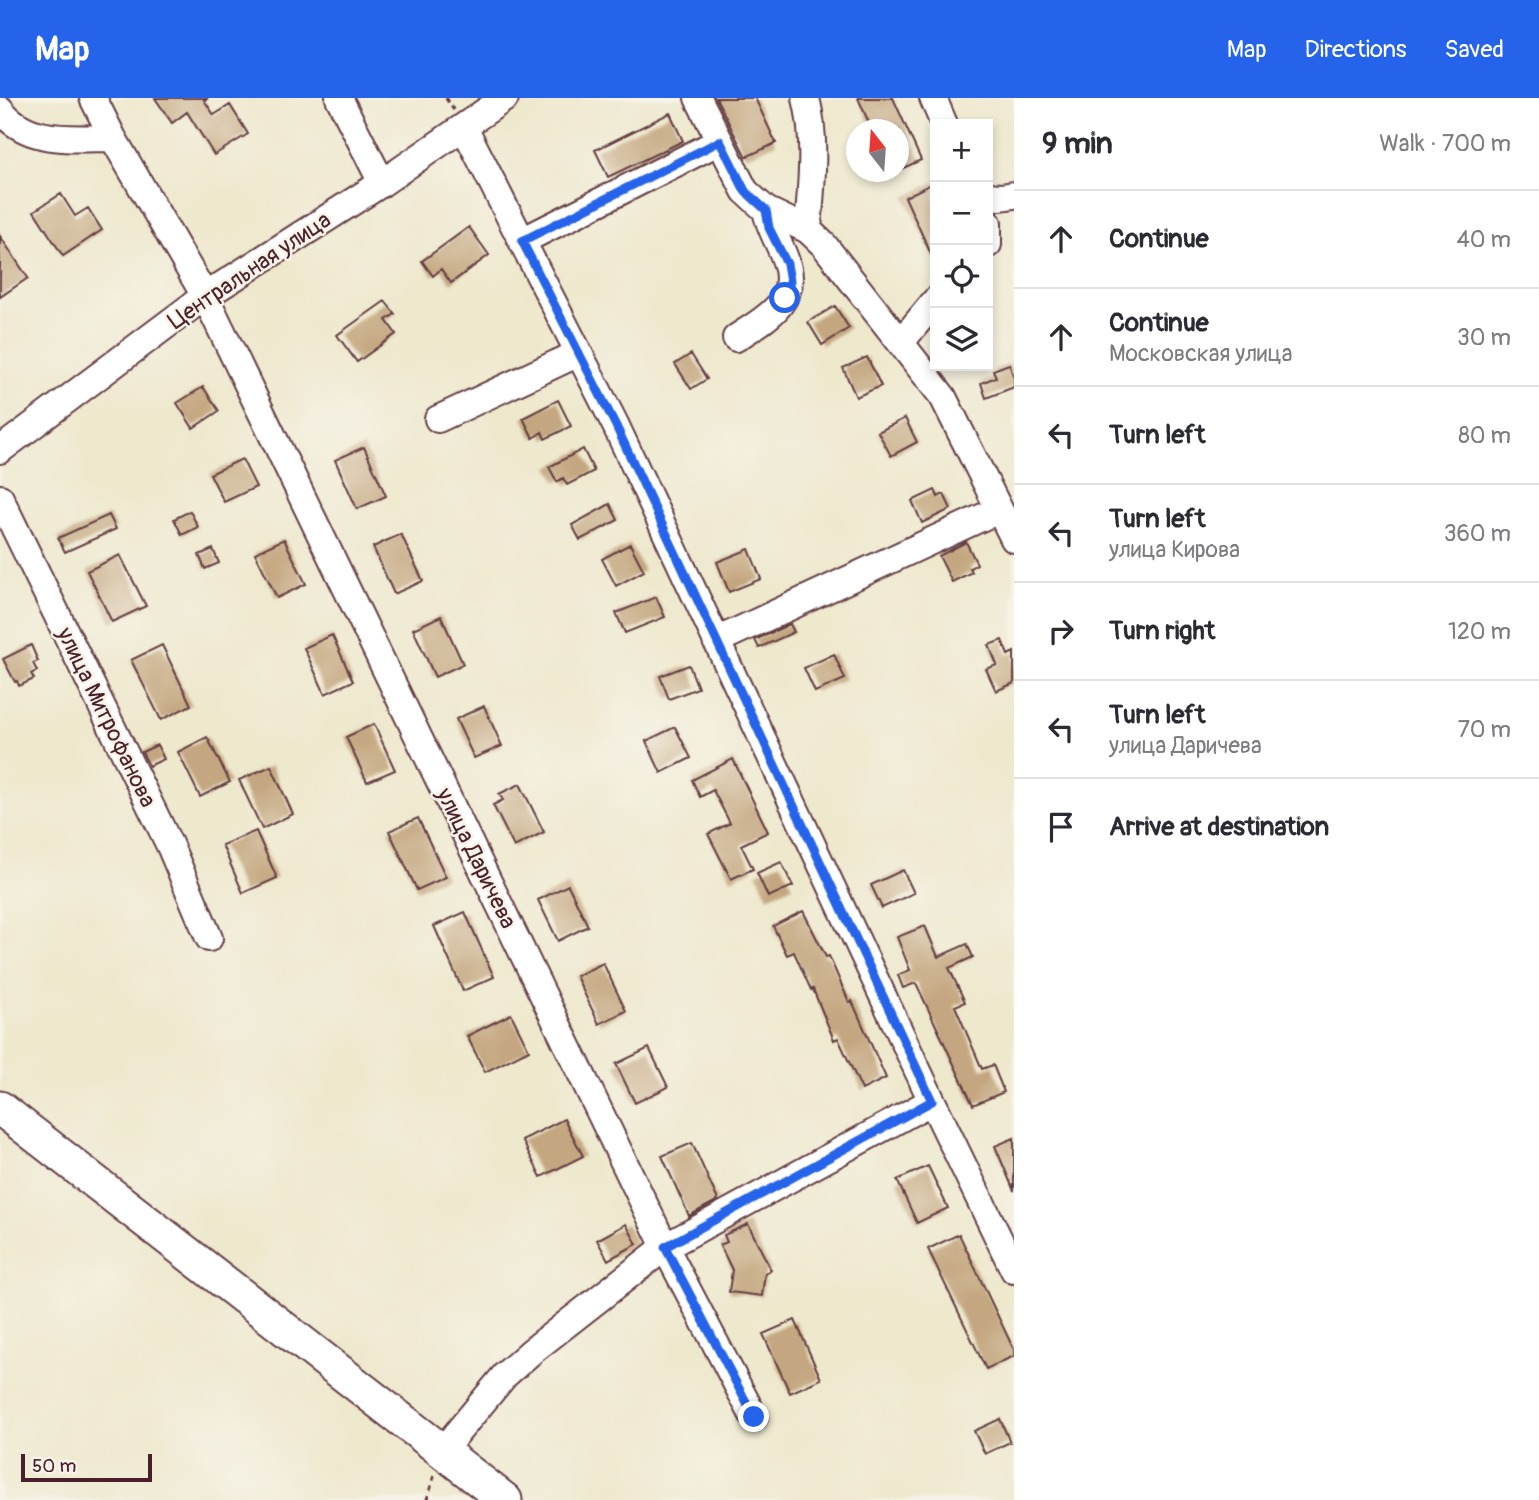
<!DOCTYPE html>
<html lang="en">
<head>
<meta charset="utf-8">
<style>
  body { margin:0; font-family:Pangolin,sans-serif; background:#f7f7f7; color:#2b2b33 }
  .controls { position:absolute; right:21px; top:21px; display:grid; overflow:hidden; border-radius:0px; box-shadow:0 4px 10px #0003 }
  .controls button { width:63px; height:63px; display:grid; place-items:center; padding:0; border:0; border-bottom:2px solid #e1e1e2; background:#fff; color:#2b2b33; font:35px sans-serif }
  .compass { position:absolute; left:846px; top:21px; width:63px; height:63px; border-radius:50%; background:#fff; box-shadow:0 4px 10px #0003; rotate:343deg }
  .scale { position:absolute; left:21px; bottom:18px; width:131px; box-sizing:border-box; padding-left:7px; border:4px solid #4a1f2b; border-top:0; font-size:19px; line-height:24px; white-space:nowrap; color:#4a1f2b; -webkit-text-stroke:5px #f7f3e8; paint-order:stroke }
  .stop { position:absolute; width:21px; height:21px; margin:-16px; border:5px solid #2563eb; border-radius:50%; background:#fff }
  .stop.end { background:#2563eb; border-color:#fff; box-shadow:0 2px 7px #0008 }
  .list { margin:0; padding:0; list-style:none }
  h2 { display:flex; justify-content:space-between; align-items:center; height:91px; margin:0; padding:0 28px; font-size:30px }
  h2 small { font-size:23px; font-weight:400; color:#7c7c81 }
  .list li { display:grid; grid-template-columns:46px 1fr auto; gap:21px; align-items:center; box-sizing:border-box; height:98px; padding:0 28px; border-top:2px solid #e1e1e2 }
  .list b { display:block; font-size:26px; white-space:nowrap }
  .list p { margin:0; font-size:23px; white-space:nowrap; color:#7c7c81 }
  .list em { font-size:23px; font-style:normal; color:#7c7c81 }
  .icon { flex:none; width:38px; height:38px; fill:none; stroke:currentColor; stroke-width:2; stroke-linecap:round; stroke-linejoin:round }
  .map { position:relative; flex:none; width:1014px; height:1402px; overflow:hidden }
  header { display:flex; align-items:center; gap:42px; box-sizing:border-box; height:98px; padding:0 35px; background:#2563eb; color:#fff }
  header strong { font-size:33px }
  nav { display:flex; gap:38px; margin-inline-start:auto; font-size:24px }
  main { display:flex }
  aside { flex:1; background:#fff }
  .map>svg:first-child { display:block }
  .building { fill:#c4a780 }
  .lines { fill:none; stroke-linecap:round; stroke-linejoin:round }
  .minor-casing { stroke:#633d43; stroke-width:30 }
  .major-casing { stroke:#633d43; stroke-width:37 }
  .path { stroke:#633d43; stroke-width:3.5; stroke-dasharray:5 5; stroke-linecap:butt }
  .minor { stroke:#fff; stroke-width:26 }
  .major { stroke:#fff; stroke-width:33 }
  .route { stroke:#2563eb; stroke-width:9 }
  .labels { text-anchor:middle; stroke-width:5; stroke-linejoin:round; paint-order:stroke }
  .street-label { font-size:23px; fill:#4a1f2b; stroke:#f7f3e8 }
</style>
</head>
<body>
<header>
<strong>Map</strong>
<nav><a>Map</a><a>Directions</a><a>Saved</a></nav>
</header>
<main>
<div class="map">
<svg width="1014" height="1402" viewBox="0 0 1014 1402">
  <rect width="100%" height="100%" fill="#f7f3e8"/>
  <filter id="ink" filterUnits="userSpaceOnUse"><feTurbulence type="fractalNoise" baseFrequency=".0143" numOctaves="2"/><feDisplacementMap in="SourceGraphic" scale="14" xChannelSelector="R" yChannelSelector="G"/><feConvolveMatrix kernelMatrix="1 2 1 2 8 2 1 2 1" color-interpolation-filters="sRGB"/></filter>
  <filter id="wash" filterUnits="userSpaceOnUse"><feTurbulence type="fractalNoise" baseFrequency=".00686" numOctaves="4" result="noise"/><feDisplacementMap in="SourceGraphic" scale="28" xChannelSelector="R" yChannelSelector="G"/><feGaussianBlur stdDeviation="1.57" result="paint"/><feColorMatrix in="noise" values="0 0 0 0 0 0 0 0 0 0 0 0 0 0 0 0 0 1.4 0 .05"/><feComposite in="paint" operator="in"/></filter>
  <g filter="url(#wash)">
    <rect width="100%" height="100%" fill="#eee8cd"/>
    <g id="blocks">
      <path class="building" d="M155,0h53l-4,2 10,15 16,-10 18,29 -34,21 -27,-43 -15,11z
        M716,0h39l21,45 -30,14z
        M858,0h35l28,62 -22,10v-40h-27z
        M670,15l13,28 -75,36 -13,-27z
        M935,84v81l-30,-66z
        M61,96l14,22 13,-8 14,22 -39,26 -29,-45z
        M469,129l20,28 -38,28 -10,-14 -8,7 -11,-15z
        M0,138l28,42 -28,19z
        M385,203l10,13 -9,6 10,14 -39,28 -20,-27z
        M835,208l14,22 -27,17 -14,-23z
        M691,256l16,25 -16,10 -16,-25z
        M867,259l14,29 -25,11 -13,-29z
        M1009,266l5,14v9l-28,11 -5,-15 15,-6 -3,-7z
        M203,289l16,24 -26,17 -16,-25z
        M558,302l13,26 -26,13 -3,-7 -9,6 -10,-20z
        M905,320l12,24 -26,14 -13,-24z
        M364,349l22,49 -29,13 -22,-49z
        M583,351l11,22 -27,14 -4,-7 -6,4 -8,-15z
        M242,361l14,28 -32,15 -14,-28z
        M935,392l3,7 6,-3 7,15 -29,14 -10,-22z
        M610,406l8,16 -38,20 -8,-15z
        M190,413l8,16 -16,8 -8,-16z
        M109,417l7,14 -51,23 -7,-14z
        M401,436l22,47 -29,13 -21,-47z
        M284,441l22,45 -29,14 -22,-45z
        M966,444l11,22 -7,4 2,4 -20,10 -13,-26z
        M630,446l14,27 -28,15 -14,-27z
        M213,451l6,14 -14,6 -6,-14z
        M749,451l12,30 -32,13 -12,-30z
        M120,457l26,51 -34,16 -25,-51z
        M656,499l9,20 -40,16 -9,-20z
        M441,518l22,48 -28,13 -22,-48z
        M790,526l4,8 -35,16 -4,-8z
        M332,537l21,46 -28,13 -21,-46z
        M1002,542l6,15 6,-3v31l-18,8 -10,-22 11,-4 -8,-20z
        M31,547l7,16 -5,2 4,8 -6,3 3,5 -15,7 -2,-5 -2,1 -12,-23z
        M162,547l29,60 -30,15 -30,-60z
        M834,556l11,25 -30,13 -11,-24z
        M689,567l9,23 -29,11 -9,-23z
        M484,608l18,40 -28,12 -18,-39z
        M374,626l21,46 -28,12 -21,-45z
        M675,629l16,31 -30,15 -15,-32z
        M207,639l23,45 -30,15 -22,-45z
        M157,647l7,14 -15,7 -7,-14z
        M733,661l35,73 -27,13 12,24 -22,10 -23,-45 22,-11 -17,-33 -13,7 -8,-17z
        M271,668l22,48 -31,15 -23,-49z
        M520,686l24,48 -30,15 -21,-42 10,-5 -4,-6z
        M418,720l28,59 -29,13 -28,-59z
        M256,733l21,47 -34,15 -21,-48z
        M781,764l12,24 -25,11 -11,-24z
        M903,772l11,23 -32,15 -11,-23z
        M568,787l20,41 -30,15 -20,-41z
        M803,813l23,46 3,-1 20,46 3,-1 34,77 -24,12 -24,-52 -4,2 -21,-51 -2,1 -17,-38 -7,3 -14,-29z
        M465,814l29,65 -31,14 -29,-65z
        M925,828l13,31 29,-13 6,13 -24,11 16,34 -10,4 27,63 11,-4 11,27 -31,13 -57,-122 -13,5 -5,-13 12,-5 -13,-33z
        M603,865l23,48 -27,13 -23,-48z
        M511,916l18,36 -44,22 -18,-36z
        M649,950l19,39 -33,16 -19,-39z
        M564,1021l19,37 -42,21 -19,-37z
        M1014,1040v53l-19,-45z
        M692,1045l26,57 -29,16 -27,-60z
        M928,1068l20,42 -31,15 -20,-43z
        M626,1126l11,20 -29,16 -11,-20z
        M748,1126l23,46 -6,3 -3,23 -33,-4 3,-22 -12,-25 7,-3 -3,-7z
        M959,1136l55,116v6l-28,13 -58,-120z
        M795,1222l26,59 -31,14 -27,-59z
        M1000,1321l10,23 -25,12 -11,-23z"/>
    </g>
  </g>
  <g filter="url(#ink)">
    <use href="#blocks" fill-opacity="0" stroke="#633d43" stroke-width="2"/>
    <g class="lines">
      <g class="minor-casing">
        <path id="minor" d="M93,0l20,40 92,158 460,951 89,170
          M339,0l43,85
          M698,0l47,93 21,19 42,20 16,15 119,152 71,142
          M806,0c11,44 5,87 2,132
          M933,0l11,26
          M0,11c27,36 73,29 113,29
          M464,29l152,299 316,675 82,169
          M988,98l13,1 13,-2
          M988,125v21
          M522,143l198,-100
          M736,240c27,-18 62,-35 51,-73 -5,-19 -17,-34 -21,-55
          M901,244l34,-41
          M438,321l141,-66
          M0,352l205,-154 177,-113 123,-85
          M0,400l170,348 39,92
          M716,543l282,-131
          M442,1353l63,-76 27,-24 133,-104 267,-146"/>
      </g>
      <g class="major-casing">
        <path id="major" d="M0,1010l505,392"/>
      </g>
      <path class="path" d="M446,0l8,12
        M427,1402l7,-24"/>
      <use href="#minor" class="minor"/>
      <use href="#major" class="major"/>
    </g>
  </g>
  <g class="lines" filter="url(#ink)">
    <path class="route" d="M754,1319l-89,-170 267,-146 -316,-675 -94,-185 198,-100 25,50 21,19 3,18 18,36 3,17 -5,17"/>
  </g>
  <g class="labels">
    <g class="street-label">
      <text transform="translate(249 172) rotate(-34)" y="8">Центральная улица</text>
      <text transform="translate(107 619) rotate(64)" y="8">улица Митрофанова</text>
      <text transform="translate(477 760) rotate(64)" y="8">улица Даричева</text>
    </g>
  </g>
</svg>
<div class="controls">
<button>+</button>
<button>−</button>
<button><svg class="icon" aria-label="locate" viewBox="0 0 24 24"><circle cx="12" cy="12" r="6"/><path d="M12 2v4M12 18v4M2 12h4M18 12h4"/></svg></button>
<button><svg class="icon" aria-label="layers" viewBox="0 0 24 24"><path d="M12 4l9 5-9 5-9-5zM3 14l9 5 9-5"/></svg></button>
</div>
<svg class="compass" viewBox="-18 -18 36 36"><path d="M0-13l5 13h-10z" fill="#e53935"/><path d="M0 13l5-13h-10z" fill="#7c7c81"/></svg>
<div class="scale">50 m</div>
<div class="stop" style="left:785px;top:200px"></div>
<div class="stop end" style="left:754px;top:1319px"></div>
</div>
<aside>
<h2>9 min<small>Walk · 700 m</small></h2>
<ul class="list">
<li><svg class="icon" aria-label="ahead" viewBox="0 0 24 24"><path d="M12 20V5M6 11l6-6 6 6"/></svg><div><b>Continue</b></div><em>40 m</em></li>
<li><svg class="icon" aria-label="ahead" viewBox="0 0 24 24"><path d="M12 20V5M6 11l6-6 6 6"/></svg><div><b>Continue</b><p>Московская улица</p></div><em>30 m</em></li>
<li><svg class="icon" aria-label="left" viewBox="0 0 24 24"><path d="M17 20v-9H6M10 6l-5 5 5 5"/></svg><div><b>Turn left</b></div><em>80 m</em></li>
<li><svg class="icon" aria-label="left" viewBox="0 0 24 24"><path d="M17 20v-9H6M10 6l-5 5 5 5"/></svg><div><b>Turn left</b><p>улица Кирова</p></div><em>360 m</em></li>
<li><svg class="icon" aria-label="right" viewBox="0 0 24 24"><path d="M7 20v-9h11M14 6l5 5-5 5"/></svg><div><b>Turn right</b></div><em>120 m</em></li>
<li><svg class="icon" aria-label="left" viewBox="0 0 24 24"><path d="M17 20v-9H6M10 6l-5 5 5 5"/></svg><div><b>Turn left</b><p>улица Даричева</p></div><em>70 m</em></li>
<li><svg class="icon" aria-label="arrive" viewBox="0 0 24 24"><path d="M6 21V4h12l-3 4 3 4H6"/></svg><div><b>Arrive at destination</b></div></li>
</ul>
</aside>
</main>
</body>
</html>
